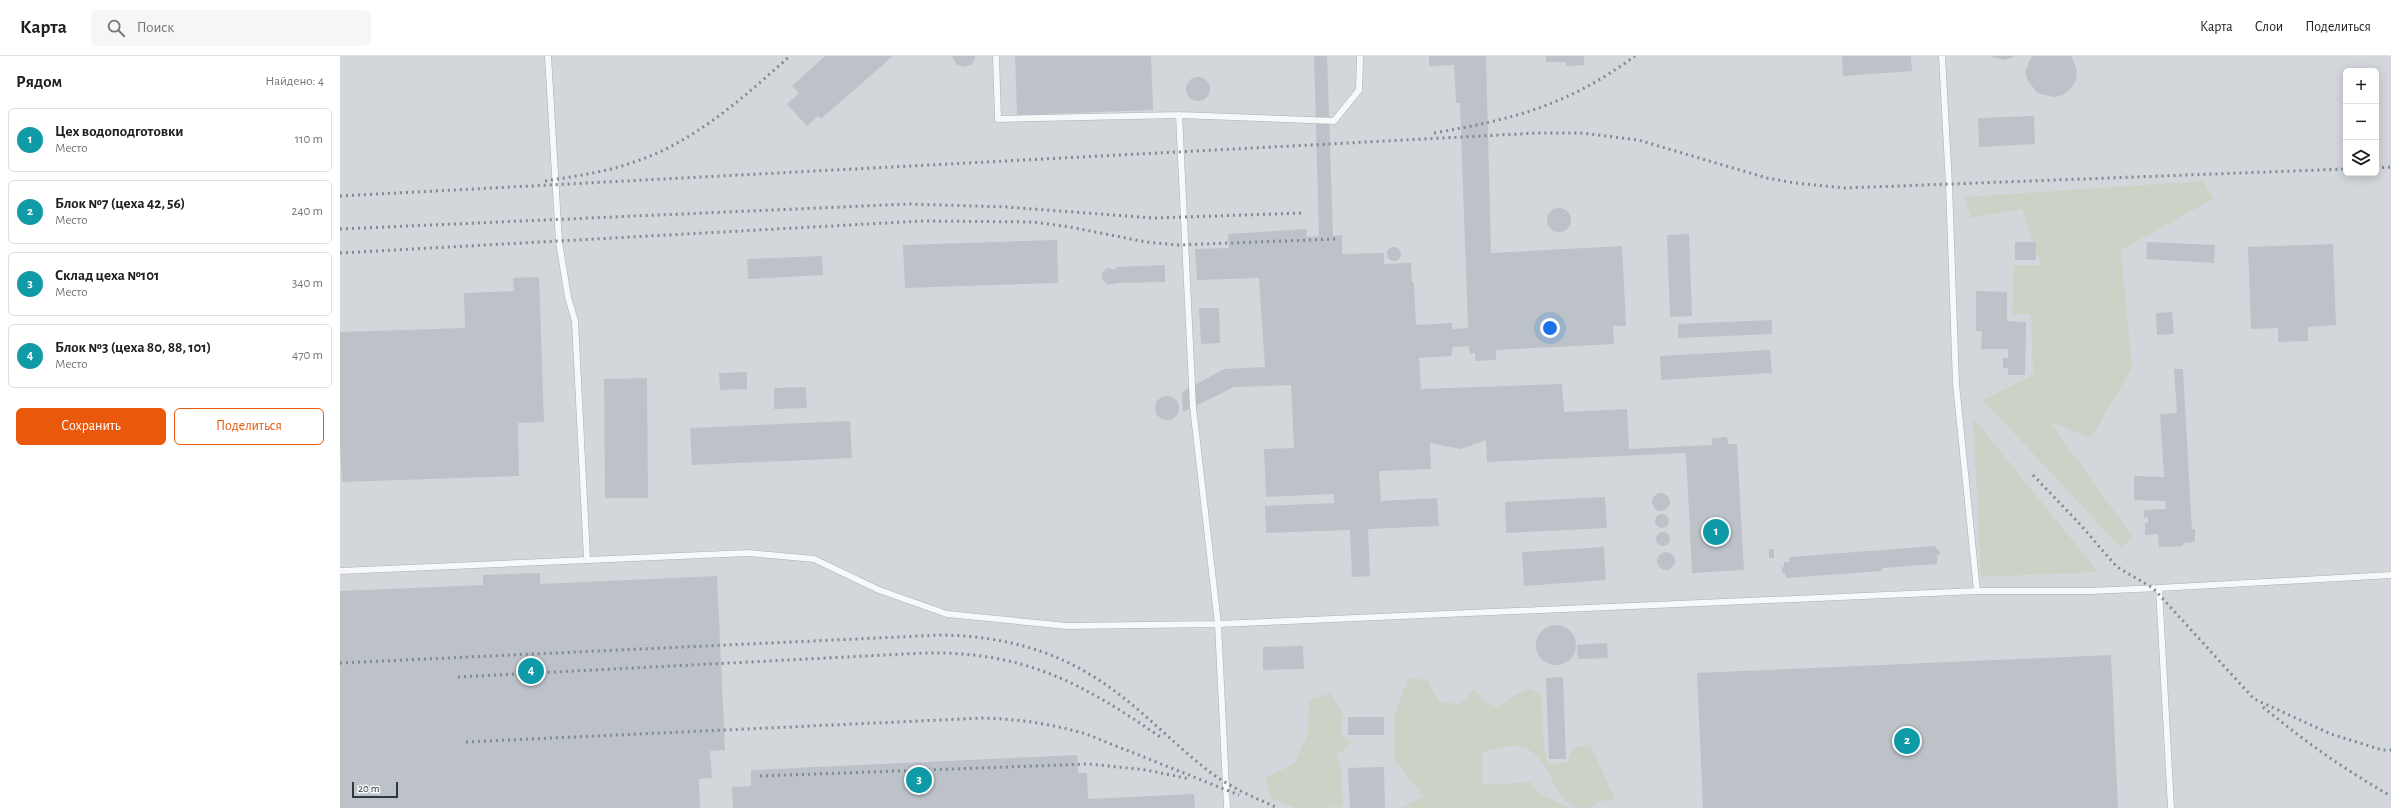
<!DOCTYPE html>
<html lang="ru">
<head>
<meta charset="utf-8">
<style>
  body { margin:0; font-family:"Alegreya Sans",sans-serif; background:#f6f6f6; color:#202124 }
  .controls { position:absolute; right:12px; top:12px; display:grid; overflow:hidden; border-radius:6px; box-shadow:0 2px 10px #0003 }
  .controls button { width:36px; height:36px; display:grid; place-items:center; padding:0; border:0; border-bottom:1px solid #e0e0e0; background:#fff; color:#202124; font:20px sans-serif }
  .scale { position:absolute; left:12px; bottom:10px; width:46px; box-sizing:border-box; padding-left:4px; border:2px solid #2e3841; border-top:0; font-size:11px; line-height:14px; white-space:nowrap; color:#2e3841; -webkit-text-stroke:3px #f4f6f8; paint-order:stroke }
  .you { position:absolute; left:1210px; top:272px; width:14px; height:14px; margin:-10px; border:3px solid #fff; border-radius:50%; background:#1a73e8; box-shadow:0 0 0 6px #1a73e833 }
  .badge { display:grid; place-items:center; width:26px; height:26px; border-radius:50%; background:#ea580c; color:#fff; font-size:13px; font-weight:700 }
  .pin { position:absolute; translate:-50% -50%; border:2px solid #fff; box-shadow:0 1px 4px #0006 }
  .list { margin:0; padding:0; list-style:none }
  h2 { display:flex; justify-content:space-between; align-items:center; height:52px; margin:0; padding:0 16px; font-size:17px }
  h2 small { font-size:13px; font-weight:400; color:#757577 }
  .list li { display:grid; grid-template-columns:26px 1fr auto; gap:12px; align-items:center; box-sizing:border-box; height:64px; margin:0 8px 8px; padding:0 8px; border:1px solid #e0e0e0; border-radius:6px }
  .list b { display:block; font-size:15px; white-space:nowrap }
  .list p { margin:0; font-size:13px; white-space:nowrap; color:#757577 }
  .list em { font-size:13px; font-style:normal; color:#757577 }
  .actions { display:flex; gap:8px; padding:12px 16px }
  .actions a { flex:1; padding:9px 0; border:1px solid #ea580c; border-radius:6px; text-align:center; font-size:14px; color:#ea580c }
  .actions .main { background:#ea580c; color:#fff }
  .icon { flex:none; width:22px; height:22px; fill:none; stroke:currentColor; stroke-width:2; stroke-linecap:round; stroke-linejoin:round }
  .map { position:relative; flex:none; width:2051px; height:752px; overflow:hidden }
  header { display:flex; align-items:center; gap:24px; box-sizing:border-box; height:56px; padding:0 20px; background:#fff; border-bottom:1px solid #e0e0e0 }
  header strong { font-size:19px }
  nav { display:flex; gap:22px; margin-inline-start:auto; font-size:14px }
  .search { width:280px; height:36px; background:#f6f6f6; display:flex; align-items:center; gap:10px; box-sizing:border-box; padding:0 14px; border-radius:6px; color:#757577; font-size:15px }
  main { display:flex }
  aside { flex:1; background:#fff }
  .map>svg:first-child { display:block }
  .built { fill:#d3d7dc; fill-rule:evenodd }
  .green { fill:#ccd3c6 }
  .building { fill:#bcc2c7 }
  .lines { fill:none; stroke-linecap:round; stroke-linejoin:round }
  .lane-casing { stroke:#aab0b4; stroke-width:7 }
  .lane { stroke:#f7f8f9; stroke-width:6 }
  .rail { stroke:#7f8a92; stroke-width:3; stroke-dasharray:2 4; stroke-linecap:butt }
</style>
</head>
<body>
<header>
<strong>Карта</strong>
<div class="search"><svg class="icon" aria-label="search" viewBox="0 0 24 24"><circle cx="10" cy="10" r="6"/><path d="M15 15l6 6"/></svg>Поиск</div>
<nav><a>Карта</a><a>Слои</a><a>Поделиться</a></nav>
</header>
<main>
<aside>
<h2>Рядом<small>Найдено: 4</small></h2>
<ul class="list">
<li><span class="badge" style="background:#0f9aa8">1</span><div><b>Цех водоподготовки</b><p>Место</p></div><em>110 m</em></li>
<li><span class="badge" style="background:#0f9aa8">2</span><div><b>Блок №7 (цеха 42, 56)</b><p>Место</p></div><em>240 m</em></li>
<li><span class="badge" style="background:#0f9aa8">3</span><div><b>Склад цеха №101</b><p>Место</p></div><em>340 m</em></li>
<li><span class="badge" style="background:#0f9aa8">4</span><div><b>Блок №3 (цеха 80, 88, 101)</b><p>Место</p></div><em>470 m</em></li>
</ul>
<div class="actions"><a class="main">Сохранить</a><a>Поделиться</a></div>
</aside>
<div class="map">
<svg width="2051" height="752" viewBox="0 0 2051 752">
  <rect width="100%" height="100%" fill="#e4e8ea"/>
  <path class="built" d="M0,0h2051v752h-2051zM2006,15h30v102h-30z"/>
  <path class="green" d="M1864,125l9,18 -92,51 11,118 -41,70 -41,-16 83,115 -12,11 -138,-148 50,-25 -2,-61h-19l2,-49h27l-19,-56 -51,9 -7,-21z
    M1633,361l125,155 -117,5z
    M1068,622l19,2 12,22 21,2 14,-15 9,12 14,6 17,-12 15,-6 12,5 3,55 4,15 19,-1 6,-15 17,-4 25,55 -18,3 -6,6c-5,0 -12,0 -16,-1 -29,-13 -22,-59 -62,-61 -10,0 -22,4 -31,6v33l49,-3 8,11 30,15h-178h8l25,-11 -30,-37v-42z
    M991,637l12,20 -2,21 10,9 -14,13 4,13 2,38 -47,1 -25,-10 -6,-20 30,-15 13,-30 1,-33z"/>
  <path class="building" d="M485,0h68l-72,63 -3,-3 -11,10 -20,-22 12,-11 -7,-7z
    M612,0h23v3l-4,6 -7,2 -8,-3z
    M675,0h136l2,54 -136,5z
    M974,0h13l6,180 9,-1v19l42,-1v11l27,-1 1,19h2l2,43 36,-2v6l16,-1 -8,-225h-4l-2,-38 -25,1v-10h57l5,197 131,-7 4,80h-13l1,18 -118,6v10l-21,1v-8l-5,1 -1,-8 -16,1 -2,9 -32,2 2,31 141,-5 2,28 63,-3 2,40 83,-4v-7l15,-1 1,7h9l7,126 -52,3 -6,-120 -199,9 -1,-22 -25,9 -31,-6 1,26 -52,2 2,30 56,-3 2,28 -71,3 2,47 -18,1 -2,-47 -84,3 -1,-27 69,-3v-9l-68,3 -2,-48 30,-1 -3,-63 -57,2 -51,25 -1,-20 42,-23 41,-2 -6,-89 -62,2 -2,-31 34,-1 -1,-14 78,-5 1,8 12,-1z
    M1206,0h38v9l-18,1v-4h-20z
    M1502,0h69l1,15 -69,5z
    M1649,0h26l-10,4z
    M1692,0h39l6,14 -1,10 -5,8 -8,7 -9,2 -17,-4 -10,-14 -2,-8z
    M846 33a12 12 0 1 1 24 0a12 12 0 1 1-24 0Z
    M1694,60l1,28 -56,3 -1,-29z
    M1207 164a12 12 0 1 1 24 0a12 12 0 1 1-24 0Z
    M1349,178l3,82 -22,1 -3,-82z
    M717,184l1,43 -153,5 -2,-43z
    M1675,186h21v18h-21z
    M1807,186l68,3 -1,18 -68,-4z
    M1993,188l3,81 -28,2v14l-30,1v-14l-27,1 -3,-82z
    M1047 198a7 7 0 1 1 14 0a7 7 0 1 1-14 0Z
    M482,200l1,19 -75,4 -1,-20z
    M825,209v17l-49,1 -8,2 -6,-6v-6l5,-5 9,2 -1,-3z
    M199,221l5,145 -26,1 1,53 -177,6 -2,-41v-109l125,-4 -1,-35 50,-2 -1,-13z
    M1636,235l31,1v29l19,1 -1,53h-17v-7h-5v-10h5v-9h-27l1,-18h-6z
    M859,252h20l1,35 -19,1z
    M1832,256l2,22 -17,1 -1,-22z
    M1432,264v14l-94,4v-14z
    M1430,294l2,23 -111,7 -1,-24z
    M1834,313h9l9,160h3v13l-12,1v3l-24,1 -1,-13 -13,1v-12h3v-6l-4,1v-8l22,-1 -1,-8 -31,-1v-24l30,1 -4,-63 17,-1z
    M407,316v17l-27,1 -1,-17z
    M307,322l1,120h-43l-1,-119z
    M466,331l1,21 -33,1v-21z
    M815 352a12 12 0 1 1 24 0a12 12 0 1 1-24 0Z
    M510,365l2,37 -160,7 -2,-37z
    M1312 446a9 9 0 1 1 18 0a9 9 0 1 1-18 0Z
    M1265,441l2,31 -101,5 -1,-31z
    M1315 465a7 7 0 1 1 14 0a7 7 0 1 1-14 0Z
    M1316 483a7 7 0 1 1 14 0a7 7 0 1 1-14 0Z
    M1596,490v3h3l1,6h-3v9l-55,4v3l-96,7 -1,-5h-3v-6h2v-5h5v-5z
    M1264,491l2,33 -82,6 -2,-34z
    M1429,493h5v9h-5z
    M1317 505a9 9 0 1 1 18 0a9 9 0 1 1-18 0Z
    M200,517v11l177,-8 8,174 -15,1 2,27 -13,1 1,29h-360v-217l143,-6v-10z
    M1196 589a20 20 0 1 1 40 0a20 20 0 1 1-40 0Z
    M1267,587l1,15 -30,1 -1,-14z
    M963,590l1,23 -41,1v-23z
    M1771,599l7,153h-415l-6,-135z
    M1223,621l3,82h-17l-3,-81z
    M1008,661h36v18h-36z
    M737,699l1,18h9l1,26 106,-5 1,14h-462l-1,-21 19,-1v-16z
    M1044,711l1,41h-35l-2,-40z"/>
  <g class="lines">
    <g class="lane-casing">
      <path id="lane" d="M208,0l11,186 9,55 7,24 12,238
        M656,0l2,63 181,-4 155,6 25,-31 1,-34
        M1602,0l7,129 7,199 21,207
        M839,59l14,292 25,217 9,184
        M0,515l408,-18 66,6 65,31 68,24 120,12 151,-2 759,-33h113l69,-3 12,220
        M1819,532l232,-13"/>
    </g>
    <use href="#lane" class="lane"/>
    <path class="rail" d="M1094,77c81,-14 134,-28 201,-77
      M2036,112l15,-1
      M205,125c31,-5 62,-9 92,-20 59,-20 108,-65 153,-105
      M0,140l1198,-63h45l55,7 129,38 28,5 50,5 501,-19
      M0,173l569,-25 97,3 148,11 150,-5
      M0,197l582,-32 112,1 36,5 76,15 31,3 159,-6
      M1693,419l44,46 40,46 36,21 101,111 77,35 51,16h9
      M0,607l601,-28c54,1 106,12 153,42 41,25 74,62 112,92 21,17 47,28 72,39
      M118,621l466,-24c100,-2 159,30 239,86
      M1923,651c41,34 82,63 128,89
      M126,686l517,-24c36,1 69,6 103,16l153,61
      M420,720l329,-12 57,6 44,9"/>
  </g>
</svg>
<div class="controls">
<button>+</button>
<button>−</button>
<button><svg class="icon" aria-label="layers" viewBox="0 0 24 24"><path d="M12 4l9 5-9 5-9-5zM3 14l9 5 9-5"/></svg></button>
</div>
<div class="scale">20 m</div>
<div class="you"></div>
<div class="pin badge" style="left:1376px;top:476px;background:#0f9aa8">1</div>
<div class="pin badge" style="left:1567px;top:685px;background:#0f9aa8">2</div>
<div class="pin badge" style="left:579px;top:724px;background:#0f9aa8">3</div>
<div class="pin badge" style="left:191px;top:615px;background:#0f9aa8">4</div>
</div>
</main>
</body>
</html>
